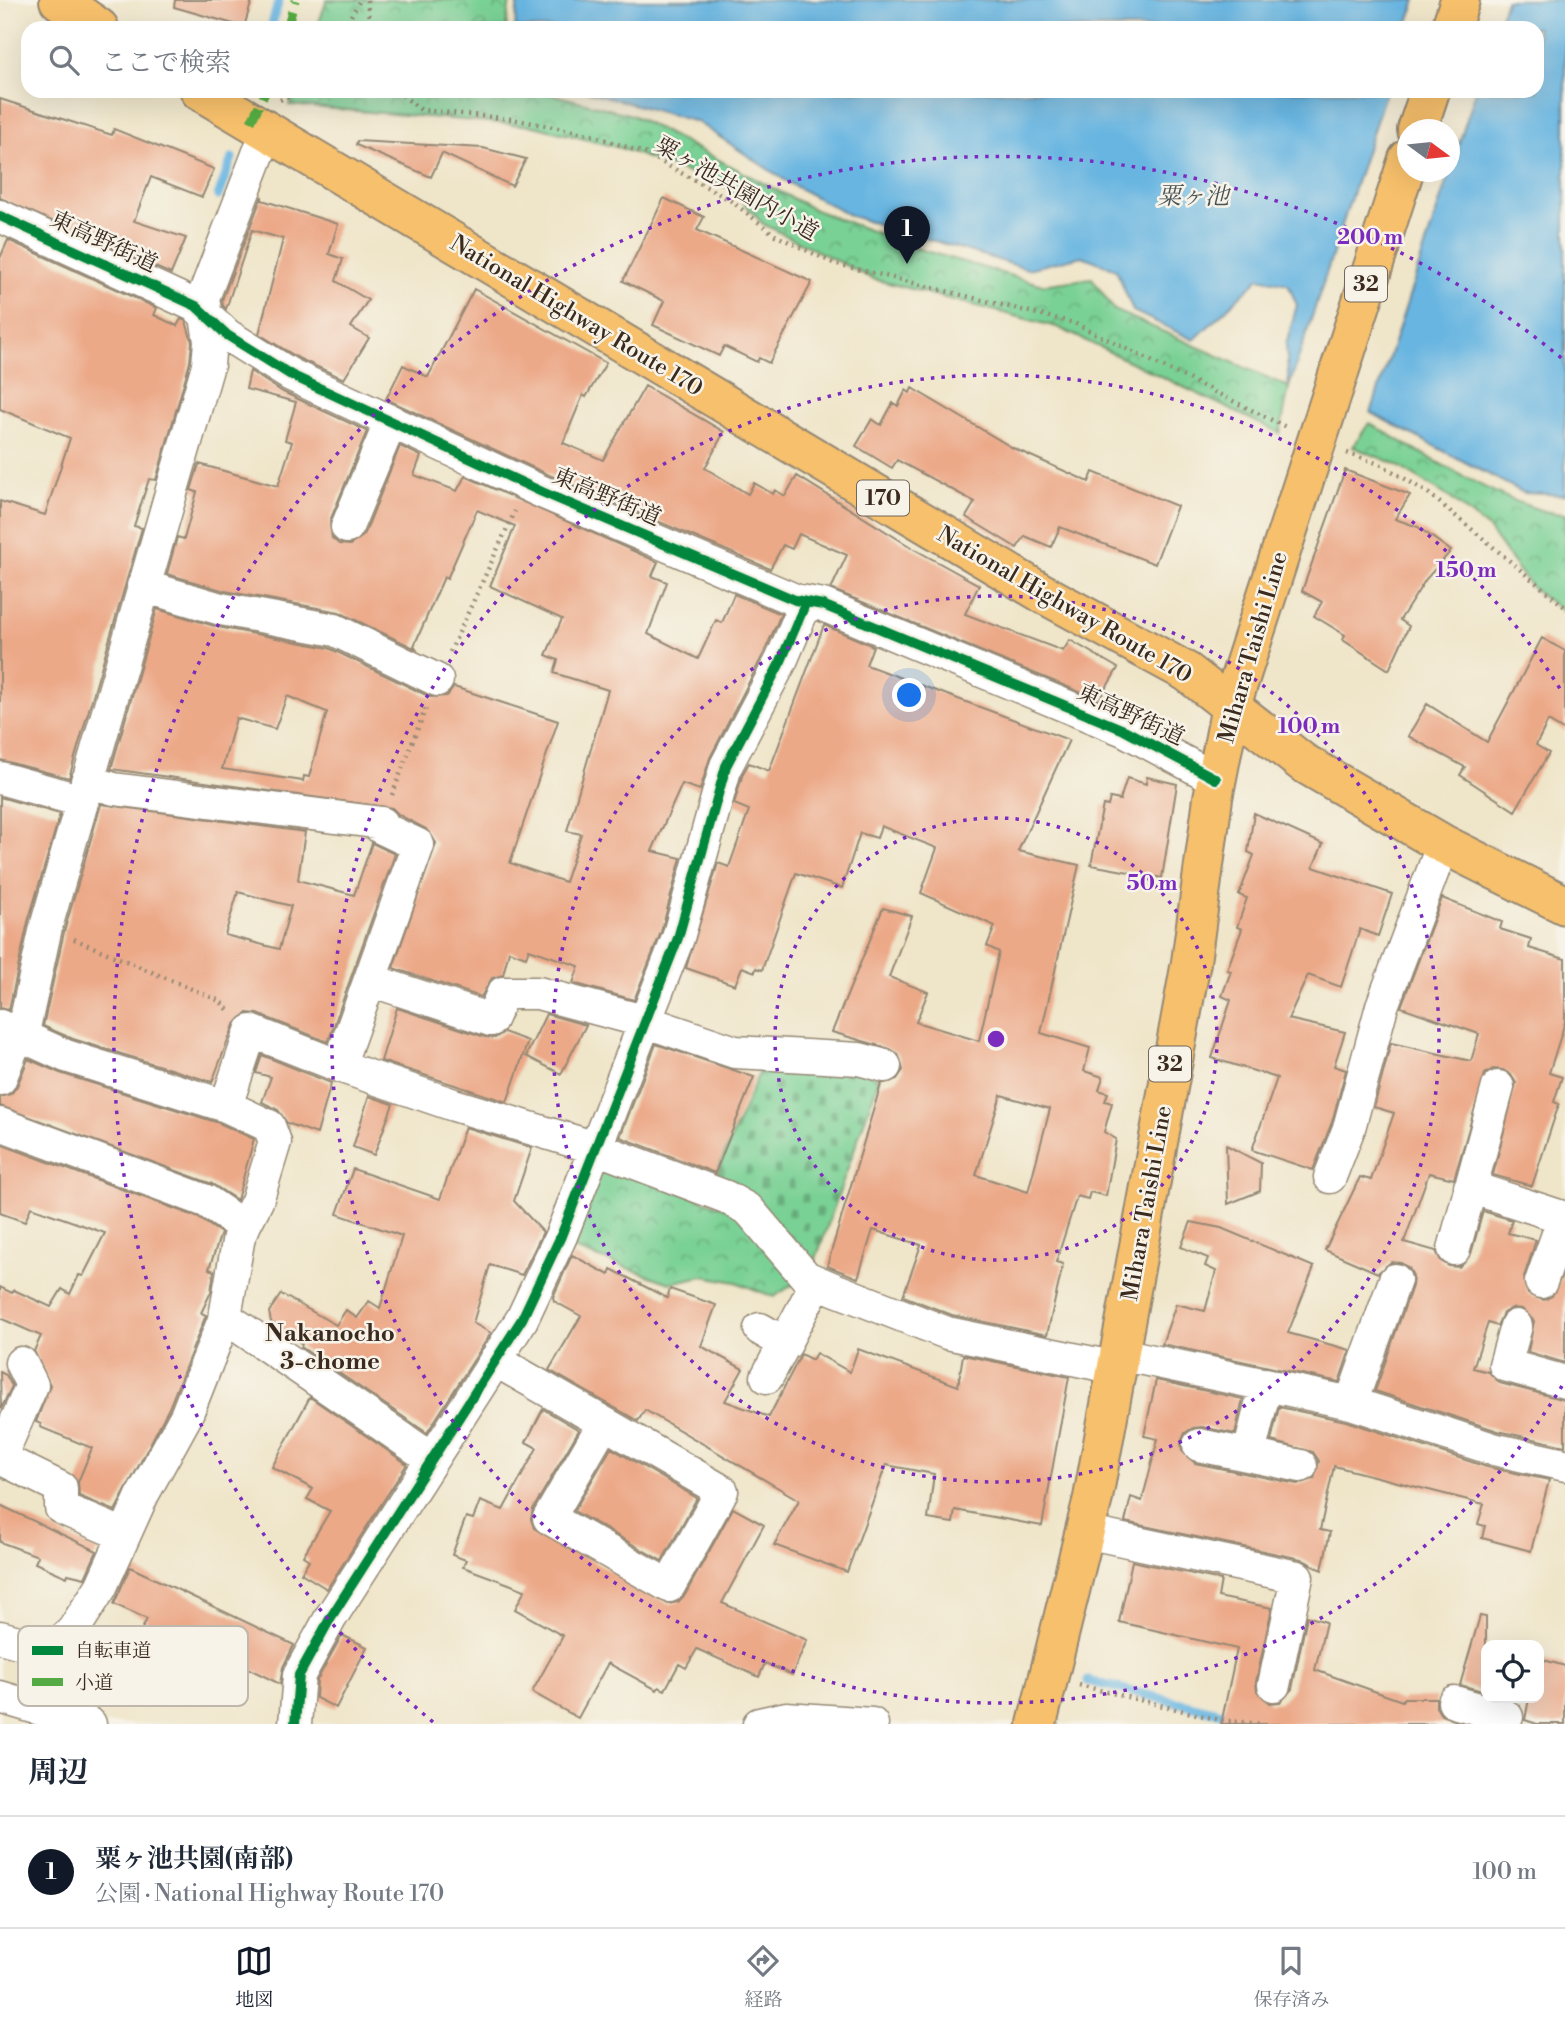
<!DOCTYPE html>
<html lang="ja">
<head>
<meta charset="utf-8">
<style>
  body { margin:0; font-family:"Libre Bodoni","Noto Serif JP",serif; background:#f6f6f7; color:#1f2937 }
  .controls { position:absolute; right:21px; bottom:21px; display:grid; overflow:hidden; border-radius:14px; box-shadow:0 7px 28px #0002 }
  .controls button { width:63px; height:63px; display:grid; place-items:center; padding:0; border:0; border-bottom:2px solid #e0e1e3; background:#fff; color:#1f2937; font:35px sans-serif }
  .compass { position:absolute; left:1397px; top:119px; width:63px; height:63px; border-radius:50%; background:#fff; box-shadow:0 7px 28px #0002; rotate:105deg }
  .you { position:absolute; left:910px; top:696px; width:24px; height:24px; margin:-18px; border:5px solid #fff; border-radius:50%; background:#1a73e8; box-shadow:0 0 0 10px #1a73e833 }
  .badge { display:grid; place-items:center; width:46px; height:46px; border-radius:50%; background:#111827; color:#fff; font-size:23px; font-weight:700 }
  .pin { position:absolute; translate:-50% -58px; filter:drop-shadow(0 2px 4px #0008) }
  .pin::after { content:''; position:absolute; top:37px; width:24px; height:21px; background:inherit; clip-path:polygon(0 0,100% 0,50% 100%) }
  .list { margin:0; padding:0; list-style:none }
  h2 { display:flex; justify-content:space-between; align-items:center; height:91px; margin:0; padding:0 28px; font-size:30px }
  h2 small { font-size:23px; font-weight:400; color:#747a83 }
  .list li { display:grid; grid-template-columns:46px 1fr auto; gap:21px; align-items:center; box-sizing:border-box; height:112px; padding:0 28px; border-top:2px solid #e0e1e3 }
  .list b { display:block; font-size:26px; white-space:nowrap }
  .list p { margin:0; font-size:23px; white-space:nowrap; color:#747a83 }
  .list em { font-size:23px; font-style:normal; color:#747a83 }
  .icon { flex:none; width:38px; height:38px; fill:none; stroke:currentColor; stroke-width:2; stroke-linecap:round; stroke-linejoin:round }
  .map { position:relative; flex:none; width:1565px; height:1724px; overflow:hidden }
  .search { position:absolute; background:#fff; box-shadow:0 7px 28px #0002; left:21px; right:21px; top:21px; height:77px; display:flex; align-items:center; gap:18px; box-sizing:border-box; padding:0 24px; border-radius:21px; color:#747a83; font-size:26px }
  .sheet { height:203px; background:#fff }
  nav { display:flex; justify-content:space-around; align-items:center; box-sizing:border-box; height:98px; border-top:2px solid #e0e1e3; background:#fff; font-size:19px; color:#747a83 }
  nav a { display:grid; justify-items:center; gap:4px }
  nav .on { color:#111827 }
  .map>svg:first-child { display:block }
  .cemetery { fill:url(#cemetery-stones); stroke:#5a7e5a; stroke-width:2 }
  .park { fill:url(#park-crowns); stroke:#5a7e5a; stroke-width:2 }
  .water { fill:#68b5e1; stroke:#527080; stroke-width:2 }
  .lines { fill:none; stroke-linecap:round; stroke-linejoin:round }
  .stream { stroke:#68b5e1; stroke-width:9 }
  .building { fill:#eca988; fill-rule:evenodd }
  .minor-casing { stroke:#958874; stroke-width:35 }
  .major-casing { stroke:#958874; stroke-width:42 }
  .highway-casing { stroke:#958874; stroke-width:42 }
  .path { stroke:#958874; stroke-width:4.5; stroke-dasharray:2 5; stroke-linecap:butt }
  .minor { stroke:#fff; stroke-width:32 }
  .major { stroke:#f7c06c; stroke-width:38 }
  .highway { stroke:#f7c06c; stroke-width:38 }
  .quiet { stroke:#55ab43; stroke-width:9; stroke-dasharray:18 9; stroke-linecap:butt }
  .cycleway-casing { stroke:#f7f3e8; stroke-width:15 }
  .cycleway { stroke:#00873e; stroke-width:10 }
  .ring { fill:none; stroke:#7b2cbf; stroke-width:3.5; stroke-dasharray:3.5 7 }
  .labels { text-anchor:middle; stroke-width:5; stroke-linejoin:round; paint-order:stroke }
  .shield { fill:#f7f3e8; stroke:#73665b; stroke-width:2 }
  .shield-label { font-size:21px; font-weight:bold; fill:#3b2a1e }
  .street-label { font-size:23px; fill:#3b2a1e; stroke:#f7f3e8 }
  .water-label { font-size:24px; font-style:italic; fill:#485458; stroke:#f7f3e8 }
  .neighbourhood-label { font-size:24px; font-weight:bold; fill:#3b2a1e; stroke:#f7f3e8 }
  .key { fill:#f7f3e8; stroke:#bfb7ab; stroke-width:2 }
  .key-label { font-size:19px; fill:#3b2a1e }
  .centre { fill:#7b2cbf; stroke:#f7f3e8; stroke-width:3.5 }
  .ring-label { font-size:21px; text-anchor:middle; font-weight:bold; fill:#7b2cbf; stroke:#f7f3e8; stroke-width:5; stroke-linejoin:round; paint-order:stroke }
</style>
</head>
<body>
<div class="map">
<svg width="1565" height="1724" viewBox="0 0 1565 1724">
  <defs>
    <pattern id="cemetery-stones" width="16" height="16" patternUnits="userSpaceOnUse" patternTransform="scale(1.75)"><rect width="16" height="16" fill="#7ad195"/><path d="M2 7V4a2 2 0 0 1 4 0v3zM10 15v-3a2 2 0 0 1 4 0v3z" fill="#65aa79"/></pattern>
    <pattern id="park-crowns" width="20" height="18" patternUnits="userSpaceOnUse" patternTransform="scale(1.75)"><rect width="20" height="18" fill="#7ad195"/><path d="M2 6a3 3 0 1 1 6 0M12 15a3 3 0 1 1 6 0" fill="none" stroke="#65aa79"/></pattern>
  </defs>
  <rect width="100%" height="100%" fill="#f7f3e8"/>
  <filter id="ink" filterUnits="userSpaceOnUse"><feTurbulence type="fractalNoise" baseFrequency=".0143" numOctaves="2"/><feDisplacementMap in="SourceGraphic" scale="14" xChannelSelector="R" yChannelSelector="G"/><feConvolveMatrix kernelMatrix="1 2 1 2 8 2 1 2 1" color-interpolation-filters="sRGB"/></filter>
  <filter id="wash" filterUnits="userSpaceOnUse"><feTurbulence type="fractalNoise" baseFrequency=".00686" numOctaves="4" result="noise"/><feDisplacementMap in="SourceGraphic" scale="28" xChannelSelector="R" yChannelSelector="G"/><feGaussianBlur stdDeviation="1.57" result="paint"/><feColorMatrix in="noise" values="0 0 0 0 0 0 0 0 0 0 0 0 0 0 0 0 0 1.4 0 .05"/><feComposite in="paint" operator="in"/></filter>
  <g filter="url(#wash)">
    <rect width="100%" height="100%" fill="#efe5c9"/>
    <path class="cemetery" d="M765,1059l81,4 33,16 -67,191 -99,-89z"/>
    <path class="park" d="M327,0h183l-4,28h-189z
      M295,91h244l93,24 183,95 107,40 121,35 49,-7 22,32 175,77 -9,46 -223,-106 -184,-48 -110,-55 -33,-36 -110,-40 -86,-22 -245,-21z
      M1369,423c42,24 152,92 196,91v99l-33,-25 -44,-59 -39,-32 -56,-34 -40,-16z
      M599,1163l138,49 58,71 -21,14 -38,-15 -33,-6 -33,7 -102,-36z"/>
    <path class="water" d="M518,0h898l-10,28h-891z
      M1506,0h59v495l-41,-2 -153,-80 105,-322h61v-63h-40z
      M586,91h800l-97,296 -3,-42 11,-40 -9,-21 -29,-6 -65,62 -61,-29 -17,-42 -34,-13 -54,13 -177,-53 -62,-33 -92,-61z"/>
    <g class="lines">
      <path class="stream" d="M271,28l8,-28
        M218,196l14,-38
        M1088,1681l147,35"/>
    </g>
    <g id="blocks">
      <path class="building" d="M175,0h77l-8,27 -70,-20z
        M0,99l112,36 2,-6 100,40 -12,28 -51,-20 -17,44 52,17 -15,36 -171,-76z
        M357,141l126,7 43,11 -14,27 -70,-33 -11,24 -75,-32z
        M262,196v4l76,24 -9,30 14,5 -7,22 32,19 -17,27 18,11 -25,41 -44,-20 -41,-25 24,-95 -31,-9 -26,79 -3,-3 -1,-6z
        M664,198l40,19 -7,13 115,52 -43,81 -10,-5 -2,4 -33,-16 -5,10 -66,-31 11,-24 -41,-20z
        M8,240l149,68 -3,7 23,11 4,-7 5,2 6,21 -2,20 -34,118 -7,-1 -15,47 8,2 -73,250 -69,-18v-259l45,14 25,-77 -70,-29v-151z
        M474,289l132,74 -20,34 -3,-2 -20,48 40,17 42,-74 79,46 -19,36 43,26 6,-11 19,11 2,-4 10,6 12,-20 117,73 65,36 -14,29 98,37 7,-11 48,28 -19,32 -268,-111 16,-34 -48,-21 -7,15 -9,-4 -13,24 -221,-94 -163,-76 17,-34 25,12z
        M250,371l33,21 84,39 -37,90 2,17 7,6 11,1 14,-10 36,-89 21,10 -7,19 43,16 8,-15 193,86 -6,14 15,6 -19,52 50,25 18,-39 6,3 12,-29 47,20 -17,39 -54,105 -10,32 -18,-6 -30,67 29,7 -20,74 -27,68 -61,-17 6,-17 -50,-17 -3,8 -17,-6 -6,24 -11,3 -11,19 -88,-29 43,-125 -10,-14 -27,-14 -7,-7 -281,-39 46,-160 61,18 111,21 101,49 17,-1 7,-9 104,34 -48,142 55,19 16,-48 -14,-3 41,-141 -54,-17 4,-13 -12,-5 16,-36 -72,-33 25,-60 -38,-16 -30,69 -3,-2 -30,69 2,3 -77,-37 -114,-21 -58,-17 10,-37 7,2 13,-47 -6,-2 8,-26 79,22 14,-44 -7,-2 11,-38 -50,-13zM287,696l40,16 -18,65 -5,-1 -1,5 -81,-12 14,-51 39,11z
        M912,388l101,60 76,34 4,-10 84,34 -22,58 -95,-37 -9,20 -26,-11 -8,12 -51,-31 9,-15 -78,-42 -5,8 -36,-22 16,-27 9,6 12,-22 5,3 8,-16 4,3z
        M1345,470l65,25 -15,24 23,8 33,24 -25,28 -26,41 9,6 -20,44 -46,-30 2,-5 -31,-19 8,-14 -20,-11z
        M824,625l49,21 -7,19 203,75 -51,111 61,14 -38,168 49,15 -6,23 19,6 -4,13 9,3 -3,8 7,2 -8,29 12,7 -10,57 -16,-4 -2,7 -11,-3 -21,66 7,2 -16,71 -95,-20 -49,-19 18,-51 -48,-15 -15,48 -31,-12 54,-182 16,-5 6,-9 -5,-16 -8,-5 -58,-17 51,-124 29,8 -23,61 39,15 -12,30 63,19 20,-89 -12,-6 8,-20 -74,-33 16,-45 -56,-22 -4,12 -17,-5 -18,55 -46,-15 -34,97 -6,-2 -1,4 -13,-5 -7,18 -49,-17 32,-105 11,4 20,-57 -15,-6 9,-31 6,-10 20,8zM1001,1095l49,14 -22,83 -52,-17z
        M1542,638l23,13v80l-17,-10 -12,24 13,8 -34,58 -55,-36 5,-8 -57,-31 19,-32 60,38z
        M1147,777l30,7 -15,94 -71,-13 12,-60 5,1 2,-8 10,2 7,-22 19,6z
        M0,797l60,17 -32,108 -19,88 -9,-2z
        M101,804l204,28 -7,48 56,15 18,-52 23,11 -67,188 -70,-28 -11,-1 -13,12 -22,57 -139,-43 -30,-13 21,-94zM238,892l53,14 -12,43 -54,-14z
        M1254,813l69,31 -10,23 79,27 -14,42 -18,-7 -19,58 -33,-12 -20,44 57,13 -11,34 12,4 -14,52 -19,48 -61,-20 25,-72 -65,-20 19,-58 -9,-4 9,-25 -4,-1 15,-41 -5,-2 10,-29 -8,-3 15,-40 -6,-3z
        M1442,898l60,24 -2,7 31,10 -2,9 36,11v63l-16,51 13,4 -8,25 5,2 -27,82 -39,-11 23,-92 -5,-8 -8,-5 -10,-1 -8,5 -31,105 -25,-6 -25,69 32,9 5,10 8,5 10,1 12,-13 12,-43 29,9 -4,13 28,7 -12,37 4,17 16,6 8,-4 13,-27v94l-37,-11 6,-31 -12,-12 -10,-1 -9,5 -6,13 -9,-3 -15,45 16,4 11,11 65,17v46l-67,-15 -123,-40 37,-105 1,-10 -4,-8 -8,-5 -10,-1 -13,11 -53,-23 35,-73 11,3 23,-67 -20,-6 17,-64 80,18 8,-27 -78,-27z
        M397,1008l88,29 10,1 9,-6 24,9 -21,61 -126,-41z
        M546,1014l40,11 -25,49 -35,-18z
        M656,1044l98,33 -39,96 -95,-36z
        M262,1055l69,28 -14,51 -30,-11 -9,-13 -16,-8 9,-25 -15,-4z
        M28,1059l32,14 159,50 35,16 -17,61 -25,-16 -212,-78v-9l11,-3 6,-8z
        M369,1096l24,8 -19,51 -21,-8z
        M465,1127l67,21 -18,53 29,31 -21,43 -32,-10 -17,58 18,10 -64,100 -126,-86 1,-3 -31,-22 -2,-10 12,-18 55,31 10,-15 11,8 12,-17 11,7 22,-72 -65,-22 16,-45 87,30z
        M0,1144l197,73 24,16 -12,36 5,2 -3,21 -10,21 5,2 -37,93 -54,103 -36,-15 -1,-14 14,-34 -52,-21 1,-3 -5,-2 14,-37 -16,-34 7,-15 -41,-18v-31l12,6 2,-3 37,17 11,-18 8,5 9,-19 4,1 22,-43 -74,-26 -6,15 -25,-9z
        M1226,1145l35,18 -1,28 -32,13z
        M1191,1222l30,6 93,39 -26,66 62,17 -11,32 -177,-38 14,-40 29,7 11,-40 -11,-5 3,-8 -27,-11z
        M572,1255l37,20 2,-6 56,29 3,-9 46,16 -15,41 42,23 -18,32 44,16 32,-63 11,6 4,-7 34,19 8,-23 100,37 5,-31 106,22 -27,149 -87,-16 -2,13 -25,-4 6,-45 -48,-9 -39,107 -73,-27 25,-45 -154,-90 -7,11 -89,-51 32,-54 -27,-15 -1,-4z
        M0,1372l6,3 6,11 -11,23z
        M1156,1380l87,19 -8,35 -33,-7 -9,1 -8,5 -4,9 1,9 13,12 102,21 17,-5 5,-18 -6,-9 -42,-11 8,-34 67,14 141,46 62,13 -18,71 -49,-13 3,-12 -7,-2 6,-20 -150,-38 -14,64 10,2 -8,38 -21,-11 -176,-37 6,-25 11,4 16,-62 -14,-3z
        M310,1397l97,67 -80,125 -26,-16 8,-13 -6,-4 27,-45 -23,-12 6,-10 -41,-22z
        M543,1409l36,21 -46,79 -2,10 3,9 134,76 10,-2 7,-7 48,-87 31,17 -42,78 85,37 -15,35 -27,-12 -6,14 -62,-28 -11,19 -7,-4 -14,26 -6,-3 -2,3 -49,-27 -30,55 -46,-26 31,-56 -48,-27 10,-19 -62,-23 3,-7 -14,-5 14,-38 7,2 7,-18 23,9 34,-62 -11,-6z
        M611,1448l86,50 -35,63 -88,-50z
        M0,1505l97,46 -12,27 -17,-4 -1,3 -32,-14 3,-7 -38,-14z
        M1132,1561l89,19 -3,17 54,11 -16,74 1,9 13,12 10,-1 12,-13 15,-73 19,6 -11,48 87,31 2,-3h32v9l5,8 23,9h-243l16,-75 -118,-27z
        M130,1567l164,78 -11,22 -3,17 -57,-28 -19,37 -26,-14 -4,8 -50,-22 23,-46 -33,-15z
        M1480,1616l6,1v75l-26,-7z
        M342,1635l25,12 -31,61 -20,-10 1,-18z
        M1544,1660l21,6v58h-28l-12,-4 4,-22h10v-37z"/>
    </g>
  </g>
  <g filter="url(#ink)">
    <use href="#blocks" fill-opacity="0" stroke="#958874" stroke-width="2"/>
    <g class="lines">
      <g class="minor-casing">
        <path id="minor" d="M0,216l196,90 31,29 64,40 251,117 253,108 28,5 301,125 92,49
          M347,527l44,-106
          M143,586l78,23 114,21 102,50
          M0,778l82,23
          M87,781l27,8 268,34 -2,4 38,18 -79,221
          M370,980l121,40 12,-27h35l109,29 88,30 124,7 26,7
          M0,1026l66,30 160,50 43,20 6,16 -18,59 -18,35 -14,81 -39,99 -43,78 -42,93 -29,45 -22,19 -50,-14
          M22,1037l24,-110 162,-562 2,-24 -7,-43 64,-167
          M0,1079l18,-45
          M226,1106l25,-75 88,35 115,39 142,43 130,49 23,13 57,67 28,12 113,44 170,35
          M0,1124l206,77 38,26
          M1330,1177l19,-49 33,-122 61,-162
          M1470,1187l95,31
          M1454,1249l44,-162
          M1541,1282l23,-65
          M225,1317l207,142
          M1516,1326l-11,39 60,17
          M760,1329l26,15
          M1120,1354l231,49 142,46 72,16
          M495,1360l227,131 -53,95 -120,-68 55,-95
          M21,1363l11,22 -32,73 61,30v20l63,27
          M767,1377l50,-95
          M1351,1403l44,-123
          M1199,1445l102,21
          M1249,1454l17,-70
          M1085,1532l212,45 -23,108
          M0,1697l90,27
          M1454,1702l53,15
          M295,1724l4,-49 32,-58 191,-298 39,-83 117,-298 48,-172 55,-105 25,-59
          M759,1724l27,-6 86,6"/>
      </g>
      <g class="major-casing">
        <path id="major" d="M1451,28l9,-28
          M1417,130l13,-39
          M1037,1724l56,-226 98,-536 22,-164 18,-92 177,-547"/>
      </g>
      <g class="highway-casing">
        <path id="highway" d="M59,0l40,28
          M200,91l842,502 145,79 115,90 141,82 122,61"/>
      </g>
      <path class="path" d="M367,0l3,28
        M344,28l16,-28
        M397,91l24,19 91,9 77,15 58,20 83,46 45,35 58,28 241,60 214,105
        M280,100l21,-9
        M1347,453l35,12 45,27 138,115
        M450,652l65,-141
        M392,795l35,-90
        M74,939l146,62 10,11
        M1079,1685l141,35 43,4"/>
      <use href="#minor" class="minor"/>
      <use href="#major" class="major"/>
      <use href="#highway" class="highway"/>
      <path class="quiet" d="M287,28l8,-28
        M251,122l15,-31"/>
      <g class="cycleway-casing">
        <path id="cycleway" d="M0,216l196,90 31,29 64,40 251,117 253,108 28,5 301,125 92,49
          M295,1724l4,-49 32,-58 191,-298 39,-83 117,-298 48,-172 55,-105 25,-59"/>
      </g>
      <use href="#cycleway" class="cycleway"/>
    </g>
  </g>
  <g class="ring">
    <circle cx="996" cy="1039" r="221"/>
    <circle cx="996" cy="1039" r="443"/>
    <path d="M1562 1386A664 664 0 1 1 1562 692"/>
    <path d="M433 1722A885 885 0 1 1 1565 361"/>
  </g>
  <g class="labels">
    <g class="shield">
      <rect x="1345" y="266.5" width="42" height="35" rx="5"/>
      <rect x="857" y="480.5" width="52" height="35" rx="5"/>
      <rect x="1149" y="1046.5" width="42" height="35" rx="5"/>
    </g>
    <g class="shield-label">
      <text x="1366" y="291">32</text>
      <text x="883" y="505">170</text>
      <text x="1170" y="1071">32</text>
    </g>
    <g class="street-label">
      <text transform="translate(737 188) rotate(30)" y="8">粟ヶ池共園内小道</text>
      <text transform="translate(104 241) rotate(25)" y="8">東高野街道</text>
      <text transform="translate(577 315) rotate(31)" y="8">National Highway Route 170</text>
      <text transform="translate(607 496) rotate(23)" y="8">東高野街道</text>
      <text transform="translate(1065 604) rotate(30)" y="8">National Highway Route 170</text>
      <text transform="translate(1252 647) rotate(-74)" y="8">Mihara Taishi Line</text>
      <text transform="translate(1131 714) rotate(25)" y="8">東高野街道</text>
      <text transform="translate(1146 1203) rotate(-80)" y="8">Mihara Taishi Line</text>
    </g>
    <g class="water-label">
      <text x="1193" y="204">粟ヶ池</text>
    </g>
    <g class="neighbourhood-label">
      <text x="330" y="1341">Nakanocho<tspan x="330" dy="28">3-chome</tspan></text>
    </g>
  </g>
  <rect x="18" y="1626" width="230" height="80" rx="10" class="key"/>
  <rect x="32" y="1646" width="31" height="9" fill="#00873e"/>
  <rect x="32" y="1678" width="31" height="8" fill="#55ab43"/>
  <g class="key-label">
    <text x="75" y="1657">自転車道</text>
    <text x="75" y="1689">小道</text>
  </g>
  <circle cx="996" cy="1039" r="10" class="centre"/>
  <g class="ring-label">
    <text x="1370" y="244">200 m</text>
    <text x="1466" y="577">150 m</text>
    <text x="1309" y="733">100 m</text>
    <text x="1152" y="890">50 m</text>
  </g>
</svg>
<div class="controls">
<button><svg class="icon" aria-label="locate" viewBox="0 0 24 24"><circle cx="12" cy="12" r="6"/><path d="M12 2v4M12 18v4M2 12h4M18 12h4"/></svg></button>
</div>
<svg class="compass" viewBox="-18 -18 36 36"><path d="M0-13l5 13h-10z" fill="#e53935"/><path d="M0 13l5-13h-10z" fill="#747a83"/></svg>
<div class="you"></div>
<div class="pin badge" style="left:907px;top:264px">1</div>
<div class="search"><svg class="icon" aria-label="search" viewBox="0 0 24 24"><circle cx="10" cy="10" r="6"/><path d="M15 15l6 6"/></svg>ここで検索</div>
</div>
<section class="sheet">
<h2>周辺<small></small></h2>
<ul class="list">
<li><span class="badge">1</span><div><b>粟ヶ池共園(南部)</b><p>公園 · National Highway Route 170</p></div><em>100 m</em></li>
</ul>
</section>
<nav>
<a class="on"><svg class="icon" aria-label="map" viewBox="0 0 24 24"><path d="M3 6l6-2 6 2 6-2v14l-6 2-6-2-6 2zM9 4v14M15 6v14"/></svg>地図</a>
<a><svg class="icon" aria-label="directions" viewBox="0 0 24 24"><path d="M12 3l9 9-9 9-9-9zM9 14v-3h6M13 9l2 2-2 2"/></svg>経路</a>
<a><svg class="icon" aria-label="saved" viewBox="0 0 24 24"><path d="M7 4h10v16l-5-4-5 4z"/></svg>保存済み</a>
</nav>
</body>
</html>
